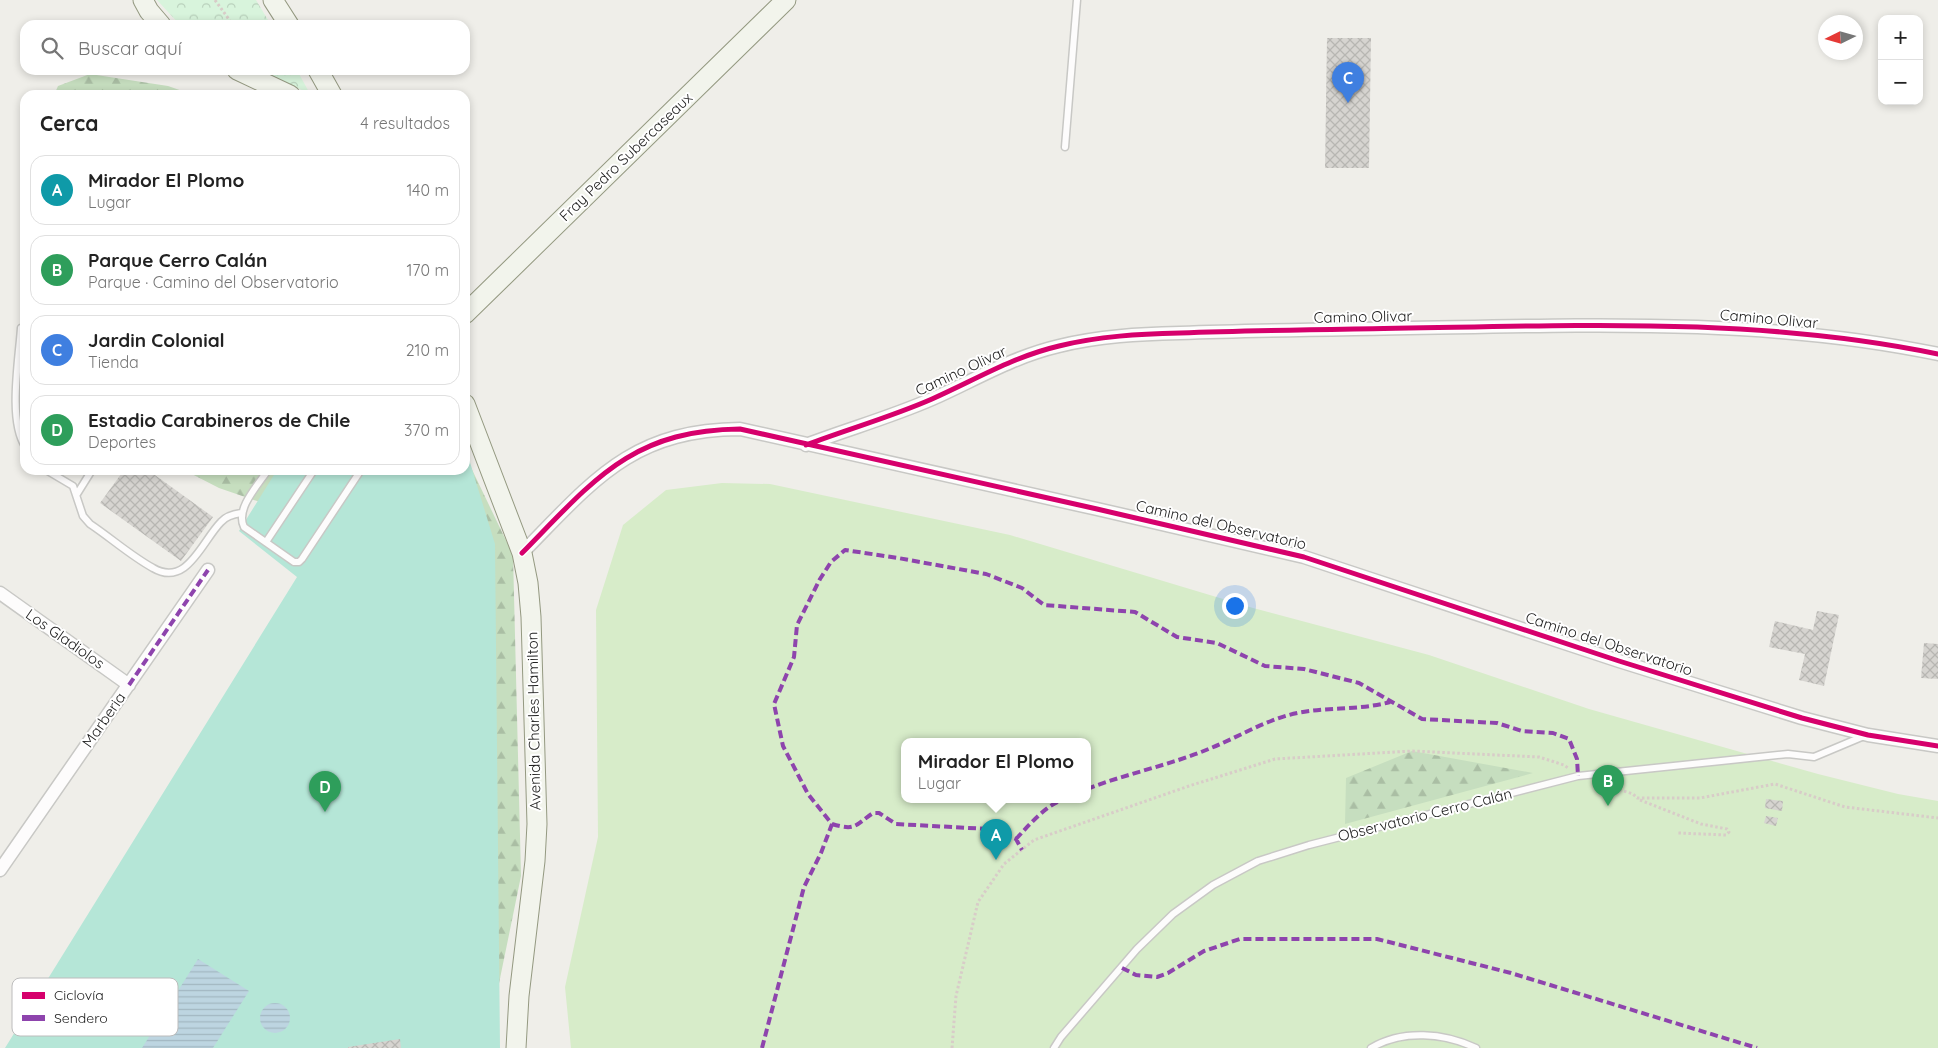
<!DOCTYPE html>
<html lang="es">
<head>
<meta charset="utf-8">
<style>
  body { margin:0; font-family:Quicksand,sans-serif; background:#f2f2f2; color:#222 }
  .controls { position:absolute; right:15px; top:15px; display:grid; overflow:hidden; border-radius:10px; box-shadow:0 2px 8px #0003 }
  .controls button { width:45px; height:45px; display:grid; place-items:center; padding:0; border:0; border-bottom:1px solid #e0e0e0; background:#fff; color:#222; font:25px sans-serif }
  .compass { position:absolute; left:1818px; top:15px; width:45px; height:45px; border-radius:50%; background:#fff; box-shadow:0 2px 8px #0003; rotate:265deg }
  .you { position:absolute; left:1234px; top:605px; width:18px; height:18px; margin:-12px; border:4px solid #fff; border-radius:50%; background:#1a73e8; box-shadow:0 0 0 8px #1a73e833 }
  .badge { display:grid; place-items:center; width:32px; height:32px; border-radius:50%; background:#ea580c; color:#fff; font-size:16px; font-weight:700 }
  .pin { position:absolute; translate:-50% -41px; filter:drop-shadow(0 1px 2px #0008) }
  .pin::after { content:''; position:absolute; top:26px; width:18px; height:15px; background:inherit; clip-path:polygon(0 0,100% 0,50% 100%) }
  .popup { position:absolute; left:901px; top:738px; width:190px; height:65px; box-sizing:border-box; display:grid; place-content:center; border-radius:10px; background:#fff; filter:drop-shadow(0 1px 4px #0005); font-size:16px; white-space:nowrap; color:#767676 }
  .popup b { font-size:19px; color:#222 }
  .popup::after { content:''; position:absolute; left:50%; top:100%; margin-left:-10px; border:10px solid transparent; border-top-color:#fff }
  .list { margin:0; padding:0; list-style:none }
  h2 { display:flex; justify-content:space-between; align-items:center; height:65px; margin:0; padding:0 20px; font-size:21px }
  h2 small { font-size:16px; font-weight:400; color:#767676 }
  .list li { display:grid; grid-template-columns:32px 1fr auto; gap:15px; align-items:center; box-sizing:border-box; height:70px; margin:0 10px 10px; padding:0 10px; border:1px solid #e0e0e0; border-radius:15px }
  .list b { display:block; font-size:19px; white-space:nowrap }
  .list p { margin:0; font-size:16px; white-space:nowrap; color:#767676 }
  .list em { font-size:16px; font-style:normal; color:#767676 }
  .icon { flex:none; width:28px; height:28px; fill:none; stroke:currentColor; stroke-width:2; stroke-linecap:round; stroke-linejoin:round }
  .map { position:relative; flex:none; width:1938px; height:1048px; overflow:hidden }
  .search { position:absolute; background:#fff; box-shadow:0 2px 8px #0003; left:20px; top:20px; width:450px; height:55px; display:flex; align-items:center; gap:12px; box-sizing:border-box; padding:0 18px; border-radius:15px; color:#767676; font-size:19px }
  .panel { position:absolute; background:#fff; box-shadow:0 2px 8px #0003; left:20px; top:90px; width:450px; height:385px; border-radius:15px }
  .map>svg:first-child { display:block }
  .grass { fill:#d7ecc9; fill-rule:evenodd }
  .forest { fill:url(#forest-firs) }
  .park { fill:url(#park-crowns) }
  .pitch { fill:#b5e6d7 }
  .water { fill:url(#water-rules) }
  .building { fill:url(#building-cross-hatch) }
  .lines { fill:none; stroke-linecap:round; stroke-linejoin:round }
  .lane-casing { stroke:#c8c8c5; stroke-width:9 }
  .street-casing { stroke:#c8c8c5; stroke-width:15 }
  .secondary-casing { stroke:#949981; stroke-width:21 }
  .path { stroke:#d8ccc8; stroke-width:3; stroke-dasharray:2.5 2.5; stroke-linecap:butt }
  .lane { stroke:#fdfcfc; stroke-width:6 }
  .street { stroke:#fdfcfc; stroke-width:12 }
  .secondary { stroke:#f2f4ec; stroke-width:19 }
  .quiet { stroke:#8e44ad; stroke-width:4; stroke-dasharray:8 4; stroke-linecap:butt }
  .cycleway-casing { stroke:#fff; stroke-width:8 }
  .cycleway { stroke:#d6006c; stroke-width:5 }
  .labels { text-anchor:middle; stroke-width:4; stroke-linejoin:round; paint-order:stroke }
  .street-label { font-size:15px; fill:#212121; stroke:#fff }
  .key { fill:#fff; stroke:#bcbcbc; stroke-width:1 }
  .key-label { font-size:14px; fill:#212121 }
</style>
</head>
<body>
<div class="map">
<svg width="1938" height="1048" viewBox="0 0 1938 1048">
  <defs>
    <pattern id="forest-firs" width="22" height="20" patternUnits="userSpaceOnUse" patternTransform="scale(1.25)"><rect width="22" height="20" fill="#c6debf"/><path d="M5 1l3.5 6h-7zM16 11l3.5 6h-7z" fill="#aabea4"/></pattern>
    <pattern id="park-crowns" width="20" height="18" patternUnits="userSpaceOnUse" patternTransform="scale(1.25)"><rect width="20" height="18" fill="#d8f4dc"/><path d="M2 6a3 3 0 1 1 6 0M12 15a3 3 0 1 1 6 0" fill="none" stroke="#b9d1bc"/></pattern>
    <pattern id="water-rules" width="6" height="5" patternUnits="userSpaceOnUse" patternTransform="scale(1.25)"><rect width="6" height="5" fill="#bdd5e1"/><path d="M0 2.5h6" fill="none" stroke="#a2b7c1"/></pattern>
    <pattern id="building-cross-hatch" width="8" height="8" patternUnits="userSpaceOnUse" patternTransform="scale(1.25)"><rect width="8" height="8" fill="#d6d4d0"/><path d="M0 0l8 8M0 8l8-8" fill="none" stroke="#b7b6b2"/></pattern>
  </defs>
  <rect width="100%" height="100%" fill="#efeee9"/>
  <path class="grass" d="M722,483l48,1 240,51 243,73 176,47 160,54 229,65 80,20 40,7v247h-1367l-6,-61 33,-150 -2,-227 27,-85 43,-35zM905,741h182v58h-182z"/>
  <path class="forest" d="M90,74l78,12 26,9h-140l4,-9z
    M465,455l48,100 8,321 -24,117z
    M184,470h98l-22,32 -41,-14z
    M1412,751l121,22 -188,51 1,-46z"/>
  <path class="park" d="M157,0h99l15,25h-91z
    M261,70h36l13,24z"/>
  <path class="pitch" d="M465,446l30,98 5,504h-495l292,-471 -58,-46 38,-61h188z"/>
  <path class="water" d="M198,959l51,32 -36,57h-71z
    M260 1018a15 15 0 1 1 30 0a15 15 0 1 1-30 0Z"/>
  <path class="building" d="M1327,38h44l-2,130h-44z
    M124,470h24l65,47 -32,44 -81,-58z
    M1817,611l22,4 -15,71 -25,-6 6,-26 -36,-7 6,-26 38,9z
    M1924,643l14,1v35l-17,-1z
    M1766,799l17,2 -1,10 -17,-3z
    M1766,816l12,2 -2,8 -12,-3z
    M400,1039l1,9h-53v-1z"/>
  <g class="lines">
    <g class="lane-casing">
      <path id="lane" d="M1065,147l12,-147
        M21,328c-2,31 -13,92 4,118
        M46,470l27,16 10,30 7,8c21,14 41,32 63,44 34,20 49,-27 68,-46 5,-6 13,-8 20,-9
        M268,470c-10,15 -33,39 -24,57l50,35h5l3,-3 59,-89
        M77,494l15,-24
        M266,542l48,-72
        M1054,1048l7,-11 76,-88 36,-35 40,-29 45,-24 51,-16 269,-69 210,-22 26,3 50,-21
        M1371,1048c32,-19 73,-15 105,0"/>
    </g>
    <g class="street-casing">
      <path id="street" d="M806,445c42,-16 85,-28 126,-46 43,-19 80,-42 127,-53 40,-10 81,-12 121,-13 58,-2 116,-3 174,-4 195,-2 392,-15 584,25
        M522,553c71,-72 109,-123 218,-124l357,80 207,48 315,104 183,57 66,17 70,11
        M0,593l129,92
        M0,870l208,-300"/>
    </g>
    <g class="secondary-casing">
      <path id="secondary" d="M143,0l6,11 12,14
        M273,0l16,25
        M237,70l53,25
        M318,70l14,25
        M465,314l321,-314
        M465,404l57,149 6,30 3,34 6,207 -2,37 -16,135 -3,52"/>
    </g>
    <path class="path" d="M215,0l18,25
      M285,70l8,5
      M1605,785l28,9 4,4h63l75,-14 70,23 93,11
      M1640,800l61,24 26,5 2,3 -3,3 -48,-2
      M952,1048l4,-52 22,-94 26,-38 30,-24 155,-54 86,-27 137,-8 127,6 25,8 4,3"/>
    <use href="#lane" class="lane"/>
    <use href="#street" class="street"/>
    <use href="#secondary" class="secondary"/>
    <path class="quiet" d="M129,685l79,-115
      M1087,789c41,-16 84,-24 124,-41 30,-12 59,-31 92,-36 29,-5 58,-2 87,-10
      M832,824c24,7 22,2 41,-11h6l17,11 92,5 28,10 6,11
      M1016,839c14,-15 29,-33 48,-40
      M1122,968l14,7 21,2 11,-4 36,-22 36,-12h137l134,34 246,75
      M762,1048l42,-161 17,-34 11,-29 -24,-30 -25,-48 -9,-42 20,-47 3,-32 23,-46 11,-17 14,-12 53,8 88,16 36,14 22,17 91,7 42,25 40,6 48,23 39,3 55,14 63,36 75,4 25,8 31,2 16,6 8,20 1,17"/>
    <g class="cycleway-casing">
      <path id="cycleway" d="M806,445c42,-16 85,-28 126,-46 43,-19 80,-42 127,-53 40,-10 81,-12 121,-13 58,-2 116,-3 174,-4 195,-2 392,-15 584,25
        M522,553c71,-72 109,-123 218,-124l357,80 207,48 315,104 183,57 66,17 70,11"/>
    </g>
    <use href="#cycleway" class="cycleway"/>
  </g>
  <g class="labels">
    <g class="street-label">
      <text transform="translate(626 157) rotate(-44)" y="5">Fray Pedro Subercaseaux</text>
      <text transform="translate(1363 317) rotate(-1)" y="5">Camino Olivar</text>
      <text transform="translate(1769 319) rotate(5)" y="5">Camino Olivar</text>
      <text transform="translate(961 371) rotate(-25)" y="5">Camino Olivar</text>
      <text transform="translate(1221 525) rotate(13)" y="5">Camino del Observatorio</text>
      <text transform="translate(65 639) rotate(35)" y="5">Los Gladiolos</text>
      <text transform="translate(1609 644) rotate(18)" y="5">Camino del Observatorio</text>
      <text transform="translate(104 720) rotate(-55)" y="5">Marberia</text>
      <text transform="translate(534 721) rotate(-91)" y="5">Avenida Charles Hamilton</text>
      <text transform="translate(1425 815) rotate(-14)" y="5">Observatorio Cerro Calán</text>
    </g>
  </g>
  <rect x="12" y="978" width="166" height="58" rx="8" class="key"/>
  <rect x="22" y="992" width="23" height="7" fill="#d6006c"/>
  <rect x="22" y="1015" width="23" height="6" fill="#8e44ad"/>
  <g class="key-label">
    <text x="54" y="1000">Ciclovía</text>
    <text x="54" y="1023">Sendero</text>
  </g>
</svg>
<div class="controls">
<button>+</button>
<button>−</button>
</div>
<svg class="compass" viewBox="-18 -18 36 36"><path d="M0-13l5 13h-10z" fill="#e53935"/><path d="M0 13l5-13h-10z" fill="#767676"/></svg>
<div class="you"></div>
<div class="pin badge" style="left:996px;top:860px;background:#0f9aa8">A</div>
<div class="popup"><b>Mirador El Plomo</b>Lugar</div>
<div class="pin badge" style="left:1608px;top:806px;background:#2e9e5b">B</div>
<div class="pin badge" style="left:1348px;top:103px;background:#3f7fe0">C</div>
<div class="pin badge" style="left:325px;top:812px;background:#2e9e5b">D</div>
<div class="search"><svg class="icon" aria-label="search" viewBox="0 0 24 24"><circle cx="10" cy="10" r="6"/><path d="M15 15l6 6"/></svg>Buscar aquí</div>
<section class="panel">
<h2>Cerca<small>4 resultados</small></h2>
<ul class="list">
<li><span class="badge" style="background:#0f9aa8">A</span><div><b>Mirador El Plomo</b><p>Lugar</p></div><em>140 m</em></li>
<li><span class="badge" style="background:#2e9e5b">B</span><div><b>Parque Cerro Calán</b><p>Parque · Camino del Observatorio</p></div><em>170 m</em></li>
<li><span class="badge" style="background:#3f7fe0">C</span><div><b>Jardin Colonial</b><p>Tienda</p></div><em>210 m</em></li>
<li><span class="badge" style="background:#2e9e5b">D</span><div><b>Estadio Carabineros de Chile</b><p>Deportes</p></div><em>370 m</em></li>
</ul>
</section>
</div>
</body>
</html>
